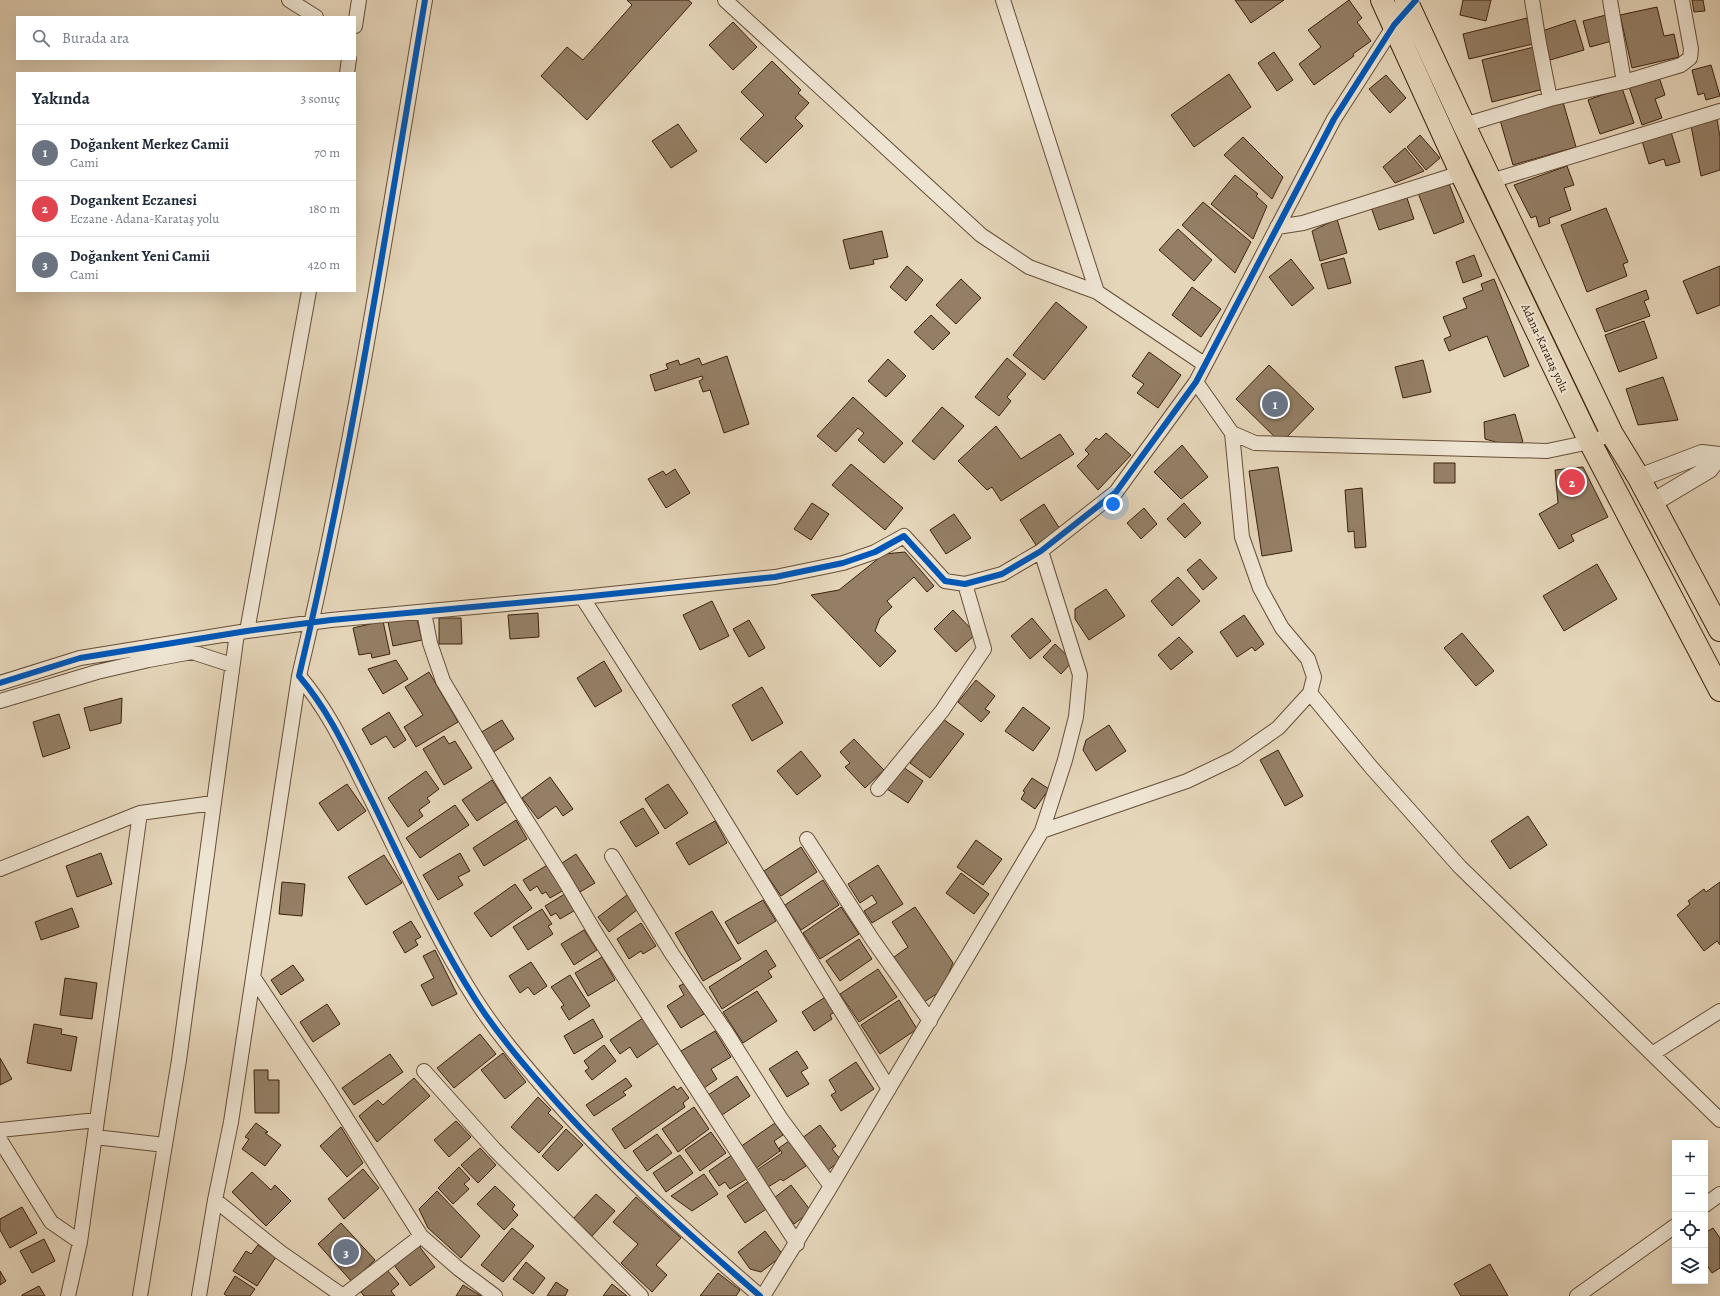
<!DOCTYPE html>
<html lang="tr">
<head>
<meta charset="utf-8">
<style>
  body { margin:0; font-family:Alegreya,serif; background:#f2f2f3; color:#1f2937 }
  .controls { position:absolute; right:12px; bottom:12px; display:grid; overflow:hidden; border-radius:0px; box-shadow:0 4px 16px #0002 }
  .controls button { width:36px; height:36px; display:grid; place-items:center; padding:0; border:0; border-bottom:1px solid #e0e1e3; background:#fff; color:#1f2937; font:20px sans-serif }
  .you { position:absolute; left:1113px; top:504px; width:14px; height:14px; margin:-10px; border:3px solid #fff; border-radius:50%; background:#1a73e8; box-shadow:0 0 0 6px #1a73e833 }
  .badge { display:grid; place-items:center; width:26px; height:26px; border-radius:50%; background:#111827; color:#fff; font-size:13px; font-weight:700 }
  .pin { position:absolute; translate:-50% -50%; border:2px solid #fff; box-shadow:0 1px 4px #0006 }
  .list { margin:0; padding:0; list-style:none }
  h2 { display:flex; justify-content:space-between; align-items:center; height:52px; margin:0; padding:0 16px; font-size:17px }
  h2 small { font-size:13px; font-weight:400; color:#747a83 }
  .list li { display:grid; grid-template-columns:26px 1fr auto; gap:12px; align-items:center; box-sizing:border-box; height:56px; padding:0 16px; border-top:1px solid #e0e1e3 }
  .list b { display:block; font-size:15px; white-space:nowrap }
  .list p { margin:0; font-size:13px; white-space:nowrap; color:#747a83 }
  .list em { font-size:13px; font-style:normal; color:#747a83 }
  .icon { flex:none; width:22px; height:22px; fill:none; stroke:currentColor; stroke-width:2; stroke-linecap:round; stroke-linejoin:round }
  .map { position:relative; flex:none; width:1720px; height:1296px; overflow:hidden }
  .search { position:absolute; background:#fff; box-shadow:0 4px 16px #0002; left:16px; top:16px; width:340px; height:44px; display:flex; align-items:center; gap:10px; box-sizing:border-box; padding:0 14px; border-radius:0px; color:#747a83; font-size:15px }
  .panel { position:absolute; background:#fff; box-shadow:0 4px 16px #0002; left:16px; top:72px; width:340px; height:220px; border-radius:0px }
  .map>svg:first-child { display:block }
  .building { fill:#947f66; stroke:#3c210c }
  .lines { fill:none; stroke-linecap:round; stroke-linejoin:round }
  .minor-casing { stroke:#664e37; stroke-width:16 }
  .tertiary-casing { stroke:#664e37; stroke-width:20 }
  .primary-casing { stroke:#3c210c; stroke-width:24 }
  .minor { stroke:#eee4d2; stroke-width:14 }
  .tertiary { stroke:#eee4d2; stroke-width:18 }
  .primary { stroke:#e5d5b9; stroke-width:22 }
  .cycleway-casing { stroke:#eee4d2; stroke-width:8 }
  .cycleway { stroke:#0057b8; stroke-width:6 }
  .labels { text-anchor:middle; stroke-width:4; stroke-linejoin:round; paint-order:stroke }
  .street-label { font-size:12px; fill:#3c210c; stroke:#eee4d2 }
</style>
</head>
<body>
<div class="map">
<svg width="1720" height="1296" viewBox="0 0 1720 1296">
  <rect width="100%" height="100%" fill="#e5d5b9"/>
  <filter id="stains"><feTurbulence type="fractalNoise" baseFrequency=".005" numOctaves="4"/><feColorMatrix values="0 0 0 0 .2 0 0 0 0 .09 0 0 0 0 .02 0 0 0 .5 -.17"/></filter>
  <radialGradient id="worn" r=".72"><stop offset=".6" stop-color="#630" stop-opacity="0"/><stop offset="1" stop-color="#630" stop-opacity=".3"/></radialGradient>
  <path class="building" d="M627,0h61l4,3 -105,117 -46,-44 26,-29 16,13 49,-55z
    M1235,0h49l-33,23z
    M1349,0l13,18 -5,4 14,19 -18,13 1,2 -40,29 -15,-21 22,-17 -13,-17z
    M1463,0h28l-5,21 -26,-6z
    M1692,0h11l2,11 -11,1z
    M1657,7l7,29 10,-2 5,23 -47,11 -12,-53z
    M1606,15l6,26 -22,6 -7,-26z
    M1527,18l6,26 -64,15 -6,-25z
    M1575,20l9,30 -34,10 -8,-29z
    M733,22l24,25 -24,23 -24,-25z
    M1534,47l10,42 -52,13 -10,-42z
    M1274,52l19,28 -16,11 -19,-28z
    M772,61l29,29 -3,3 11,10 -14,15 8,8 -37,37 -26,-24 24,-24 -23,-23z
    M1711,65l9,31 -14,4 -2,-7 -6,2 -6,-25z
    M1229,74l22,33 -57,40 -23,-32z
    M1386,75l20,23 -16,15 -21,-24z
    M1659,77l6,18 -10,4 7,19 -20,7 -13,-38z
    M1622,88l12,35 -34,11 -12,-34z
    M1563,102l13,45 -63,18 -13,-45z
    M1717,119l3,18v33l-19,6 -10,-50z
    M678,124l19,27 -26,17 -19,-27z
    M1671,132l9,30 -14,4 -2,-7 -15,5 -7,-23z
    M1420,135l20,23 -14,12 -19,-23z
    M1243,137l40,40 -11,22 -48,-44z
    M1405,148l19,23 -29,12 -12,-16z
    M1567,166l7,19 -10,3 7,22 -22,8 1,5 -11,4 -3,-11 -5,2 -17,-33z
    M1235,175l23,19 -2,2 11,10 -14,33 -42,-35z
    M1448,181l16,41 -30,12 -16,-41z
    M1406,195l8,24 -35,11 -8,-23z
    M1203,202l48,40 -16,31 -53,-48z
    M1606,208l22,54 -5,2 4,12 -40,16 -26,-67z
    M1337,219l10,34 -27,8 -8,-30z
    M1178,229l34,31 -18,21 -35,-31z
    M882,231l6,26 -15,3 1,4 -24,5 -7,-29z
    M1474,255l8,21 -19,7 -7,-21z
    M1344,258l7,25 -23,6 -7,-25z
    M1291,259l23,29 -22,18 -23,-29z
    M907,266l16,14 -17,21 -16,-14z
    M1720,266v39l-23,9 -14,-33z
    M961,279l20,19 -25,26 -20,-19z
    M1494,279l35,87 -25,11 -17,-41 -38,15 -5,-12 7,-3 -8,-19 24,-9 -4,-10 20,-8 -2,-6z
    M1192,287l29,22 -20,28 -29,-22z
    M1646,290l3,9 -5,2 6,15 -45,16 -9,-23z
    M1056,302l31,25 -43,53 -31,-25z
    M931,315l19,18 -17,17 -19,-18z
    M1644,321l13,37 -38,14 -14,-37z
    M1149,352l32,23 -23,33 -21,-15 7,-9 -12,-8z
    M727,356l22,68 -25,9 -14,-43 -7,2 -4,-11 4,-2 -1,-3 -47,15 -5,-16 18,-6 -2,-5 12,-4 2,5 19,-7 3,7z
    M1007,358l19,16 -19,23 4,4 -12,15 -24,-19z
    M888,359l18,17 -20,21 -18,-16z
    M1423,360l8,32 -28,6 -8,-31z
    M1269,365l45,44 -33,34 -45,-44z
    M1663,377l15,43 -40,5 -12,-36z
    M853,397l50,46 -19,20 -26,-23 6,-7 -6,-5 -22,24 -19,-16z
    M942,407l22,19 -30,34 -22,-19z
    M1515,414l8,28 -13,4 -25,-7 -1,-17z
    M996,426l25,33 39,-25 14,20 -73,47 -9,-14 -5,3 -29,-29z
    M1106,433l25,22 -33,35 -21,-24 12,-12 -4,-4 11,-12 3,2z
    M1182,445l26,32 -27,22 -27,-27z
    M1434,463h21v20h-21z
    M851,464l52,44 -18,22 -53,-45z
    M1278,467l14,84 -30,5 -13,-85z
    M1583,467l25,50 -37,18 3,6 -15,8 -20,-35 19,-11 -3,-33z
    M675,469l15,24 -24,15 -18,-29 15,-8 3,4z
    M1362,488l4,59 -11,1 -1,-17 -6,1 -3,-42z
    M812,503l17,11 -18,26 -17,-11z
    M1184,503l17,20 -16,15 -18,-19z
    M1044,504l16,25 -24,16 -16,-25z
    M1144,508l13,16 -16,15 -14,-16z
    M954,514l17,24 -25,16 -16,-24z
    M905,552l29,34 -7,6 -13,-15 -27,24 5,6 -12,11 -5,13 21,20 -16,16 -69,-72 28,-5 45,-36z
    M1200,559l17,19 -14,12 -16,-20z
    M1597,564l20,35 -53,32 -21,-35z
    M1178,577l22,24 -28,25 -21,-25z
    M1106,589l19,27 -36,24 -14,-21v-10z
    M712,601l17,35 -29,14 -17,-35z
    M953,610l23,24 -20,18 -22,-23z
    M538,613l1,24 -29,2 -2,-24z
    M416,615l6,25 -29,6 -5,-24z
    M1244,615l20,29 -9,7 -3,-4 -15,10 -17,-25z
    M439,618h22l1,26h-23z
    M1032,618l19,23 -21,18 -19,-23z
    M749,620l16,28 -16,9 -16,-28z
    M383,621l7,33 -18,4 -1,-5 -12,2 -6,-27z
    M1462,633l32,38 -18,15 -32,-38z
    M1179,637l14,15 -22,18 -13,-15z
    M1055,644l18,17 -12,13 -18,-17z
    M396,660l12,19 -25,15 -15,-25z
    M604,661l18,30 -27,16 -18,-29z
    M429,672l29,50 -42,25 -12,-20 19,-12 -18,-28z
    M976,680l19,16 -10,13 5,3 -9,10 -23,-20z
    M762,687l21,36 -31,18 -20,-36z
    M122,698l-1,25 -31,8 -6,-23z
    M1023,707l27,21 -17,23 -28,-20z
    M389,712l17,28 -12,8 -8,-12 -15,9 -9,-16z
    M59,714l11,34 -27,9 -10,-35z
    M943,719l21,15 -34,44 -20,-15z
    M502,720l12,19 -22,14 -12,-20z
    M1109,725l17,26 -30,20 -13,-21 3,-10z
    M444,736l5,8 6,-3 17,27 -28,17 -21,-36z
    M854,739l30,31 -19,18 -20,-21 5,-4 -10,-11z
    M1278,750l25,46 -18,10 -25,-46z
    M801,751l20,25 -24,19 -20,-24z
    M903,767l20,14 -15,22 -21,-14z
    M426,771l13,18 -12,9 3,4 -11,8 4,6 -15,11 -20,-29z
    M550,777l23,32 -10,7 -7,-10 -18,13 -16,-21z
    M1032,778l17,11 -14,20 -14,-10 4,-7 -2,-1z
    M492,780l14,22 -29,19 -15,-21z
    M347,784l19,27 -28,20 -19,-28z
    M668,784l20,29 -23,16 -20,-30z
    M455,805l14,20 -49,33 -14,-20z
    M643,808l16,25 -23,14 -16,-25z
    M1528,816l19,29 -37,24 -19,-28z
    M516,820l11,19 -43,27 -11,-18z
    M715,821l12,22 -38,22 -13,-22z
    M976,840l26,19 -19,26 -26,-18z
    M801,847l16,25 -36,24 -17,-25z
    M101,853l11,31 -35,13 -11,-31z
    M460,853l10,18 -12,6 5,8 -25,15 -15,-25z
    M576,854l19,29 -15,9 -18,-29z
    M384,855l18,28 -36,22 -18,-28z
    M549,864l15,26 -14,8 -4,-6 -4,2 -5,-8 -7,5 -7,-11z
    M878,865l25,39 -31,19 -8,-12 13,-8 -5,-8 -12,8 -12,-19z
    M961,873l28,21 -15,20 -28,-21z
    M823,880l16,25 -38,25 -16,-25z
    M282,882l23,2 -3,32 -23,-2z
    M1720,882v63l-3,-4 -13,10 -27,-36 13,-11 -2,-3 16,-12 2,3z
    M515,884l17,24 -41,29 -17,-24z
    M568,892l11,16 -19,11 -4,-6 -5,3 -6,-10z
    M627,895l11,14 -29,23 -11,-15z
    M763,900l13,21 -38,23 -13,-22z
    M841,907l18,27 -39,25 -17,-26z
    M915,907l38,56 -12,28 -17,11 -30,-45 14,-10 -16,-25z
    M72,908l7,19 -38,13 -6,-18z
    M542,909l10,15 -4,2 5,8 -25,16 -15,-23z
    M712,911l29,48 -38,22 -28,-48z
    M411,921l10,16 -6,3 3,5 -13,8 -12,-21z
    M641,923l15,23 -13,8 -2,-3 -12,8 -12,-20z
    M584,930l13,20 -23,15 -13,-21z
    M859,939l13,20 -32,22 -14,-20z
    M435,950l22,44 -25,12 -11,-21 13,-7 -11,-22z
    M766,950l10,16 -8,5 4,6 -50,32 -13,-22z
    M602,957l13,23 -27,16 -13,-23z
    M531,962l16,24 -13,9 -6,-8 -8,6 -11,-17z
    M293,965l11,15 -23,15 -10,-15z
    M878,969l19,28 -38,25 -19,-28z
    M570,975l20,31 -21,14 -8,-13 3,-2 -13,-18z
    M65,978l32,5 -5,36 -32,-4z
    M685,983l19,31 -23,14 -14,-22 17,-11 -5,-9z
    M757,991l20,30 -34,22 -20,-31z
    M827,996l9,15 -6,4 2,4 -18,12 -12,-19z
    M899,1000l18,29 -37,25 -19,-29z
    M327,1004l13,20 -27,18 -13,-20z
    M643,1018l17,24 -23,16 -7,-11 -10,7 -10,-14z
    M593,1019l10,18 -29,17 -10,-18z
    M34,1024l28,5 -1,5 16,3 -6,34 -44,-8z
    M715,1031l16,26 -20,12 6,10 -13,9 -23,-37z
    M480,1034l16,20 -42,34 -17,-20z
    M604,1045l12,16 -24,19 -7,-9 4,-3 -5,-7z
    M797,1051l11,17 -7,4 8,12 -22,13 -18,-28z
    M503,1053l23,29 -21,17 -24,-29z
    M390,1054l13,18 -49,33 -12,-17z
    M0,1058l12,21 -12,6z
    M856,1062l18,27 -33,22 -10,-16 5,-3 -7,-12z
    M254,1070h14v10h11v33h-24z
    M737,1076l13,20 -28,19 -14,-20z
    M414,1078l16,18 -53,46 -18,-26 19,-16 5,5z
    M626,1078l6,8 -9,6 3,3 -32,21 -8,-11z
    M674,1086l3,4 4,-3 8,11 -6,5 2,4 -60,42 -13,-20z
    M538,1097l13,13 -3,3 15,14 -24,26 -28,-26z
    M694,1107l15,22 -31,23 -16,-23z
    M456,1121l15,16 -22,20 -15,-17z
    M256,1123l12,9 -3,1 16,12 -16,21 -23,-17 7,-10 -4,-2z
    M775,1123l8,12 -9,6 6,10 -25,18 -15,-22z
    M820,1125l16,21 -4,3 9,11 -14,11 -25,-33z
    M341,1127l22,36 -16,14 -27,-31z
    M566,1129l17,16 -25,26 -16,-15z
    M711,1132l15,21 -26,18 -15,-21z
    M657,1134l15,19 -25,18 -14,-20z
    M789,1141l17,25 -23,15 -2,-2 -13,8 -11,-17 25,-17 -3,-5z
    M480,1148l16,17 -18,18 -17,-18z
    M680,1155l13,18 -27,19 -13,-19z
    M732,1155l16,23 -18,11 -5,-7 -6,4 -10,-15z
    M459,1167l11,12 -6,5 5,5 -16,15 -15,-16z
    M363,1169l16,19 -35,31 -16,-20z
    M252,1172l19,18 4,-5 16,16 -25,25 -34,-34z
    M704,1174l14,20 -26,17 -21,-15z
    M749,1181l19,27 -23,15 -18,-27z
    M791,1185l20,26 -17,13 -20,-26z
    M495,1186l20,19 -3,4 6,6 -14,15 -27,-26z
    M437,1191l43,45 -19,22 -33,-30 -9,-19z
    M596,1194l19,17 -23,25 -19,-17z
    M636,1197l45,41 -25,27 11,10 -15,17 -31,-29 17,-19 -25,-22z
    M22,1207l15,26 -27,15 -10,-18v-11z
    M341,1223l34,37 -23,22 -34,-38z
    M512,1228l22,18 -31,36 -22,-17z
    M1713,1228l7,10v30l-8,5 -7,-11v-29z
    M765,1231l18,24 -22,17 -11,-3 -12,-17z
    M44,1239l11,22 -23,12 -12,-22z
    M258,1245l18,12 -19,29 -24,-15 13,-20 5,3z
    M419,1246l16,21 -25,19 -16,-21z
    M526,1262l19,16 -12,16 -20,-15z
    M1490,1264l18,32h-47l-7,-12z
    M387,1270l12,14 -8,7 4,5h-31l-3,-4z
    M0,1271l6,10 -6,4z
    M718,1273l22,17 -4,6h-36z
    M235,1276l20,13 -5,7h-23l-3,-2z
    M556,1282l12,8 -3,6h-18z
    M612,1284l15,12h-24z
    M463,1285l18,11h-25z
    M39,1286l6,10h-23v-1z"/>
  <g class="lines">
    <g class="minor-casing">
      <path id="minor" d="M289,0l27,17
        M425,0c-38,226 -73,453 -126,676 33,39 50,80 73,125 33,67 63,135 103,198 21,33 45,61 70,90 66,76 140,142 215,207
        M725,0l256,235 48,32 68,25 107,72
        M1003,0l94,292
        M1532,0l7,43 11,56
        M1610,0l14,82
        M355,26l4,-26
        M347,73l2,-14
        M1464,125l86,-26 74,-17 57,-17 9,-7 1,-9 -9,-49
        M1491,181l229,-70
        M1277,227l26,-4 158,-50
        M1196,382l36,51 23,10 292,8 43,-9 22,-8
        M582,597l118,184 189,308
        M424,612l6,31 13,38 75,126 45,71 35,59 199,307
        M247,631l62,-340
        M0,683l80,-25 167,-27 84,-11 251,-23 193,-20 68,-14 32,-11 29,-16 41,45 20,3 37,-10 39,-23 75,-59 80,-110 138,-263 63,-98
        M1310,693l61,74 89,100 260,253
        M0,701l97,-29 52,-12 43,-8 40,13
        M878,789l64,-78 42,-62 -19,-65
        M1042,831l145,-50 48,-23 43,-30 32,-35 4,-16 -6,-18 -26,-31 -22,-40 -18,-51 -10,-104
        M807,839l65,100 58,82
        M612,856l60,98 54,78 55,87 50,67
        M0,869l140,-56 73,-10
        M253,977l76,114 92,145 38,33 36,27
        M1652,1054l68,-43
        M424,1071l71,79 146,146
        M0,1130l97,-10
        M95,1137l70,8
        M0,1140l51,82 29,20 -12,54
        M215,1200l65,52 63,44
        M1705,1205l15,-11
        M80,1242l60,-429
        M140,1296l39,-236 58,-427
        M199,1296l16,-96 16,-78 68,-446
        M343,1296l78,-60
        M763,1296l65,-105 214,-360 23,-71 11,-43 4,-42 -39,-124
        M1577,1296l98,-70"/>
    </g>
    <g class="tertiary-casing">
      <path id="tertiary" d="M1639,478l63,-24 18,2
        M1652,503l57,-34 10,-13"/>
    </g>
    <g class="primary-casing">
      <path id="primary" d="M1382,0l79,173 129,269 130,248
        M1406,0l58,125 148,309 27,44 81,152"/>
    </g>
    <use href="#minor" class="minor"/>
    <use href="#tertiary" class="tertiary"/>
    <use href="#primary" class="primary"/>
    <g class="cycleway-casing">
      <path id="cycleway" d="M425,0c-38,226 -73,453 -126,676 33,39 50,80 73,125 33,67 63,135 103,198 21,33 45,61 70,90 66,76 140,142 215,207
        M0,683l80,-25 167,-27 84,-11 251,-23 193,-20 68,-14 32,-11 29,-16 41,45 20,3 37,-10 39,-23 75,-59 80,-110 138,-263 60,-94 22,-25"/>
    </g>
    <use href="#cycleway" class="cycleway"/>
  </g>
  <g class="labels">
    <g class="street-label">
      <text transform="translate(1545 348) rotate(65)" y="4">Adana-Karataş yolu</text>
    </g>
  </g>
  <rect width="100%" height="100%" filter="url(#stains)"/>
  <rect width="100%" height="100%" fill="url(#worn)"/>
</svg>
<div class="controls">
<button>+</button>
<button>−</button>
<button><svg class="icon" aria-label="locate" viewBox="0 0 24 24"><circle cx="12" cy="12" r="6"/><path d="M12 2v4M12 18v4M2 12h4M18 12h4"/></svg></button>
<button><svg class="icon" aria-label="layers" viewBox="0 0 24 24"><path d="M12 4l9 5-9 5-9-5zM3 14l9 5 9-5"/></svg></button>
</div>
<div class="you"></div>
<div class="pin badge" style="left:1275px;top:404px;background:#6b7280">1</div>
<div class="pin badge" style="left:1572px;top:482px;background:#e0444e">2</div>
<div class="pin badge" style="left:346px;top:1252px;background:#6b7280">3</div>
<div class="search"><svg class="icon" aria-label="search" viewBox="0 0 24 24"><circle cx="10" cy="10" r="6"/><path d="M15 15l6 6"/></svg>Burada ara</div>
<section class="panel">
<h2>Yakında<small>3 sonuç</small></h2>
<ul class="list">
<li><span class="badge" style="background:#6b7280">1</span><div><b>Doğankent Merkez Camii</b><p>Cami</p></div><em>70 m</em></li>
<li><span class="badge" style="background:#e0444e">2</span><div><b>Dogankent Eczanesi</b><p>Eczane · Adana-Karataş yolu</p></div><em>180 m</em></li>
<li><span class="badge" style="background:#6b7280">3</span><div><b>Doğankent Yeni Camii</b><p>Cami</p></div><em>420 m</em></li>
</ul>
</section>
</div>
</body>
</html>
